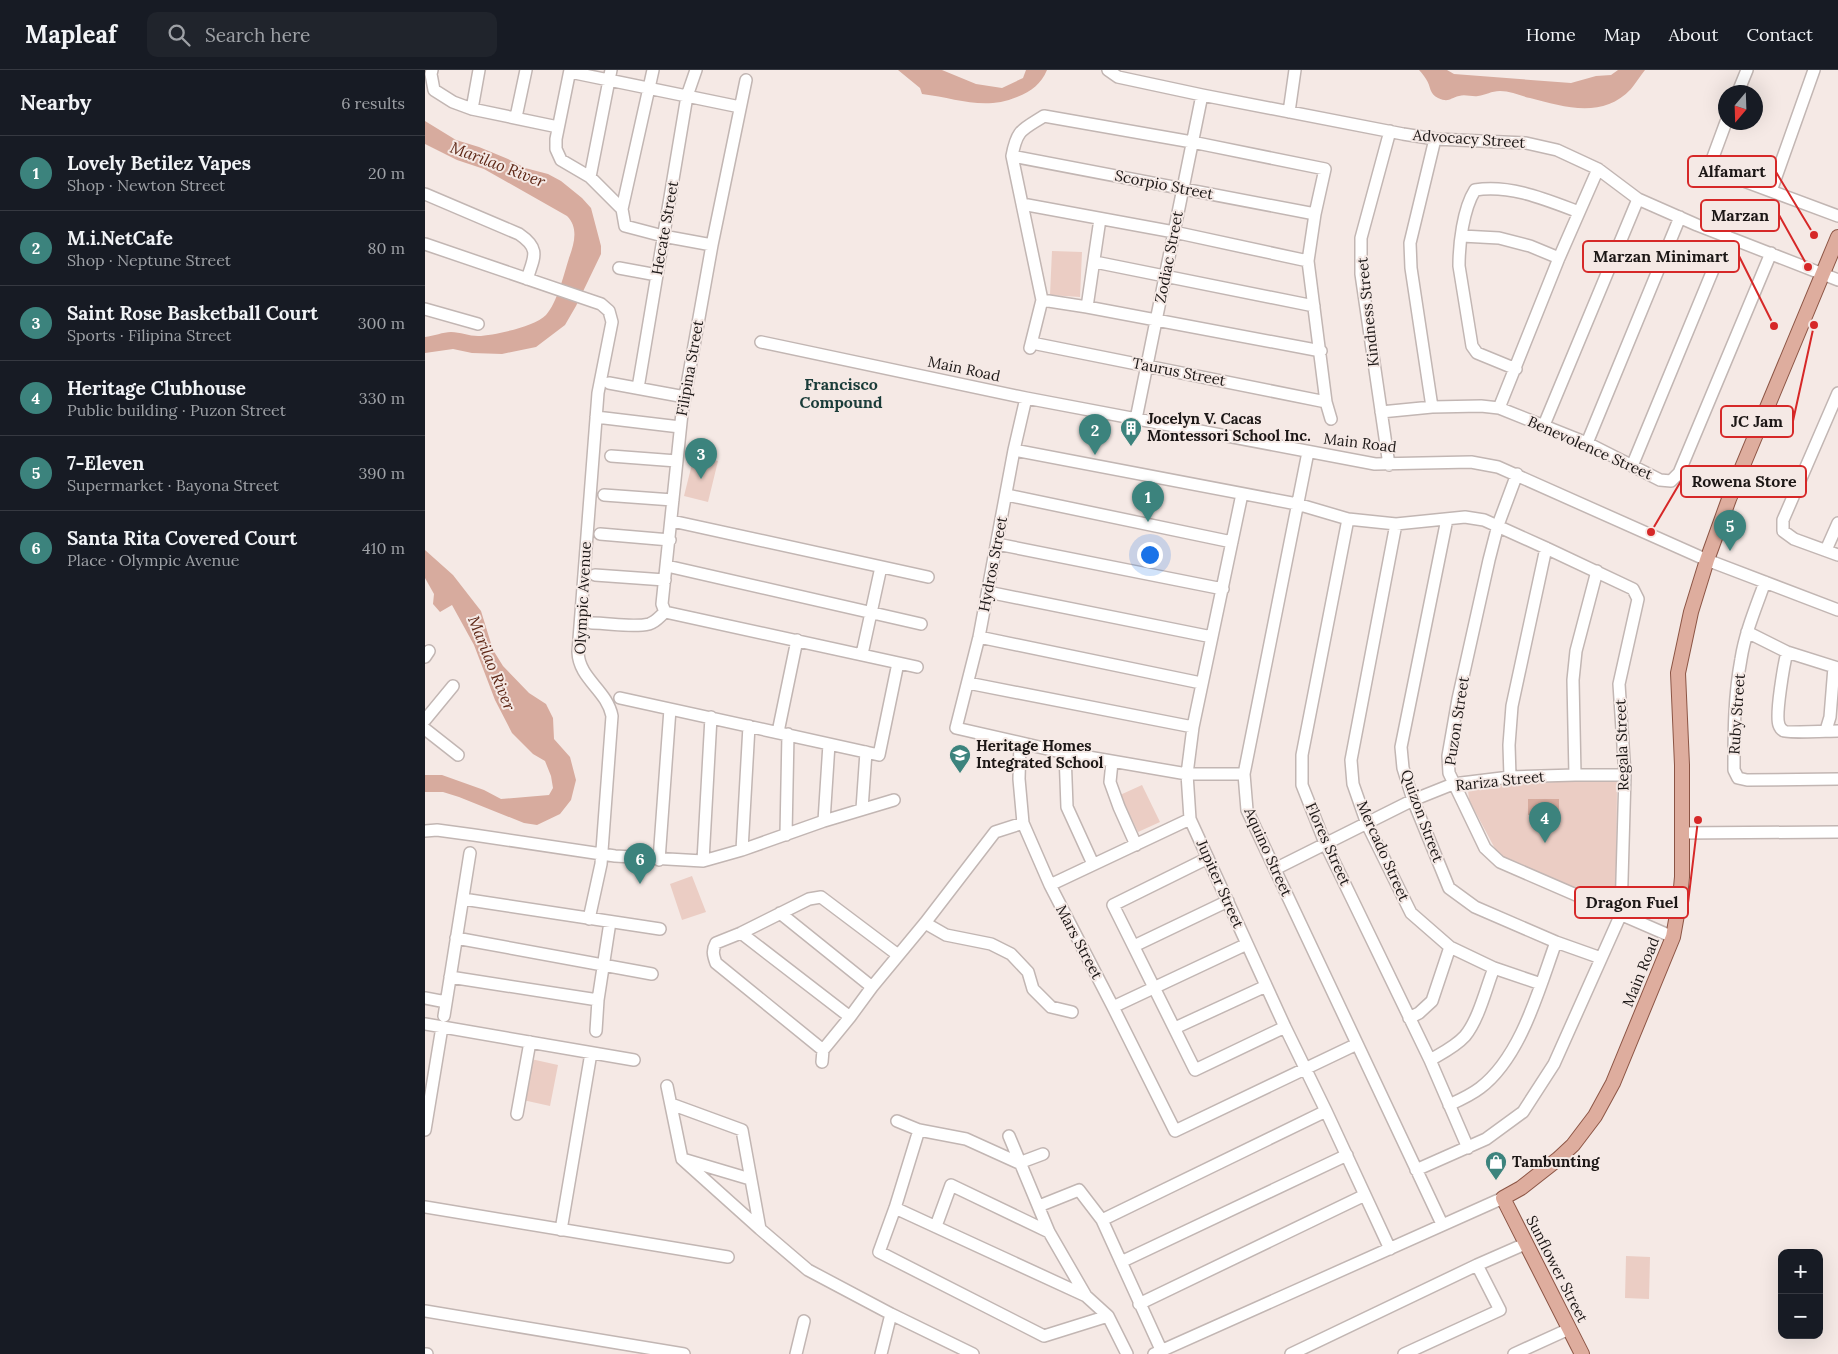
<!DOCTYPE html>
<html lang="en">
<head>
<meta charset="utf-8">
<style>
  body { margin:0; font-family:Lora,serif; background:#20242c; color:#f1f3f6 }
  .controls { position:absolute; right:15px; bottom:15px; display:grid; overflow:hidden; border-radius:10px; box-shadow:0 5px 20px #0002 }
  .controls button { width:45px; height:45px; display:grid; place-items:center; padding:0; border:0; border-bottom:1px solid #363941; background:#171b24; color:#f1f3f6; font:25px sans-serif }
  .compass { position:absolute; left:1293px; top:15px; width:45px; height:45px; border-radius:50%; background:#171b24; box-shadow:0 5px 20px #0002; rotate:199deg }
  .you { position:absolute; left:724px; top:484px; width:18px; height:18px; margin:-12px; border:4px solid #fff; border-radius:50%; background:#1a73e8; box-shadow:0 0 0 8px #1a73e833 }
  .badge { display:grid; place-items:center; width:32px; height:32px; border-radius:50%; background:#3c837d; color:#fff; font-size:16px; font-weight:700 }
  .pin { position:absolute; translate:-50% -41px; filter:drop-shadow(0 1px 2px #0008) }
  .pin::after { content:''; position:absolute; top:26px; width:18px; height:15px; background:inherit; clip-path:polygon(0 0,100% 0,50% 100%) }
  .list { margin:0; padding:0; list-style:none }
  h2 { display:flex; justify-content:space-between; align-items:center; height:65px; margin:0; padding:0 20px; font-size:21px }
  h2 small { font-size:16px; font-weight:400; color:#9ea1a6 }
  .list li { display:grid; grid-template-columns:32px 1fr auto; gap:15px; align-items:center; box-sizing:border-box; height:75px; padding:0 20px; border-top:1px solid #363941 }
  .list b { display:block; font-size:19px; white-space:nowrap }
  .list p { margin:0; font-size:16px; white-space:nowrap; color:#9ea1a6 }
  .list em { font-size:16px; font-style:normal; color:#9ea1a6 }
  .icon { flex:none; width:28px; height:28px; fill:none; stroke:currentColor; stroke-width:2; stroke-linecap:round; stroke-linejoin:round }
  .map { position:relative; flex:none; width:1413px; height:1284px; overflow:hidden }
  header { display:flex; align-items:center; gap:30px; box-sizing:border-box; height:70px; padding:0 25px; background:#171b24; border-bottom:1px solid #363941 }
  header strong { font-size:24px }
  nav { display:flex; gap:28px; margin-inline-start:auto; font-size:18px }
  .search { width:350px; height:45px; background:#20242c; display:flex; align-items:center; gap:12px; box-sizing:border-box; padding:0 18px; border-radius:10px; color:#9ea1a6; font-size:19px }
  main { display:flex }
  aside { flex:1; background:#171b24 }
  .map>svg:first-child { display:block }
  .green { fill:#ebcdc4 }
  .water { fill:#d7ab9e }
  .lines { fill:none; stroke-linecap:round; stroke-linejoin:round }
  .minor-casing { stroke:#c2b6b3; stroke-width:14 }
  .major-casing { stroke:#8c5545; stroke-width:16 }
  .minor { stroke:#fff; stroke-width:11 }
  .major { stroke:#dead9e; stroke-width:14 }
  .labels { text-anchor:middle; stroke-width:4; stroke-linejoin:round; paint-order:stroke }
  .street-label { font-size:15px; fill:#1c1716; stroke:#f5e9e5 }
  .poi-label { font-size:15px; font-weight:bold; fill:#1c1716; stroke:#f5e9e5; text-anchor:start }
  .water-label { font-size:16px; font-style:italic; fill:#5e2716; stroke:#f5e9e5 }
  .neighbourhood-label { font-size:16px; font-weight:bold; fill:#1a3c39; stroke:#f5e9e5 }
  .leader { fill:none; stroke:#d62828; stroke-width:2 }
  .callout-dot { fill:#d62828; stroke:#f5e9e5; stroke-width:2 }
  .callout { fill:#f5e9e5; stroke:#d62828; stroke-width:2 }
  .callout-label { font-size:16px; text-anchor:middle; font-weight:bold; fill:#1c1716 }
</style>
</head>
<body>
<header>
<strong>Mapleaf</strong>
<div class="search"><svg class="icon" aria-label="search" viewBox="0 0 24 24"><circle cx="10" cy="10" r="6"/><path d="M15 15l6 6"/></svg>Search here</div>
<nav><a>Home</a><a>Map</a><a>About</a><a>Contact</a></nav>
</header>
<main>
<aside>
<h2>Nearby<small>6 results</small></h2>
<ul class="list">
<li><span class="badge">1</span><div><b>Lovely Betilez Vapes</b><p>Shop · Newton Street</p></div><em>20 m</em></li>
<li><span class="badge">2</span><div><b>M.i.NetCafe</b><p>Shop · Neptune Street</p></div><em>80 m</em></li>
<li><span class="badge">3</span><div><b>Saint Rose Basketball Court</b><p>Sports · Filipina Street</p></div><em>300 m</em></li>
<li><span class="badge">4</span><div><b>Heritage Clubhouse</b><p>Public building · Puzon Street</p></div><em>330 m</em></li>
<li><span class="badge">5</span><div><b>7-Eleven</b><p>Supermarket · Bayona Street</p></div><em>390 m</em></li>
<li><span class="badge">6</span><div><b>Santa Rita Covered Court</b><p>Place · Olympic Avenue</p></div><em>410 m</em></li>
</ul>
</aside>
<div class="map">
<svg width="1413" height="1284" viewBox="0 0 1413 1284">
  <rect width="100%" height="100%" fill="#f5e9e5"/>
  <path class="green" d="M627,181l30,1 -2,45 -30,-2z
    M269,386l24,5 -10,41 -24,-6z
    M1192,710l-1,124 -116,-46 -31,-58 -1,-10 5,-4 24,-2z
    M717,715l18,37 -22,10 -18,-37z
    M267,806l14,36 -24,8 -12,-36z
    M106,989l27,6 -8,41 -27,-6z
    M1201,1186l24,1 -1,42 -24,-1z"/>
  <path class="water" d="M473,0h44l34,14 26,4 21,-10 3,-8h21c-6,14 -15,21 -30,27 -33,14 -61,1 -95,-3l-2,-6z
    M994,0h28l7,4 117,9 25,-7 15,-1 7,-5h27c-5,6 -9,13 -14,19 -28,30 -67,18 -101,9 -9,-2 -20,-7 -30,-7 -9,0 -14,4 -22,5 -6,1 -13,-2 -19,0 -9,2 -10,7 -21,2 -9,-4 -7,-12 -12,-19 -2,-3 -4,-6 -7,-9z
    M0,51l31,19 23,7 29,12 17,9 23,6 13,7 21,17 9,10 10,38v8l-25,52 -11,19 -29,22 -34,7 -30,-1 -19,-4 -28,4v-16c9,-1 18,-5 26,-5 9,0 18,4 27,4 17,-1 56,-9 68,-21 11,-12 18,-41 23,-57 5,-14 10,-30 -2,-42l-83,-47 -27,-9 -32,-16z
    M0,480l28,25 28,36 12,39 10,16 26,27 17,11 7,14 1,21 16,18 6,23 -5,20 -11,14 -23,11 -13,-2 -65,-26 -16,-5h-18v-17h17l42,15 17,9 48,-4 4,-7 -2,-12 -6,-15 -12,-7 -21,-21 -17,-33 -21,-55 -22,-40 -12,7 -7,-8 1,-10 -9,-16z
    M1103,729h31v16h-31z"/>
  <g class="lines">
    <g class="minor-casing">
      <path id="minor" d="M7,0l-1,4 3,16 19,12 19,7 86,18
        M145,0l-14,69v10l5,11 29,17 32,32 3,17 38,10 49,9
        M683,0l10,7 84,18 201,39 32,5 91,4 31,7 41,19 40,30 59,26 141,55
        M145,2l170,35
        M1313,22l9,-22
        M47,39l7,-39
        M864,42l6,-42
        M91,47l10,-47
        M1301,52l-17,46 129,48
        M587,86l303,58
        M165,107l21,-107
        M1346,121l43,-121
        M0,124l94,40c22,15 15,23 8,45
        M597,134l152,28 134,29
        M197,139l31,-139
        M1037,166l37,2 31,8 29,12
        M0,174l176,60 8,7 3,11 -14,71 -20,259c1,27 29,38 34,64l-11,148 -12,55
        M670,192l219,44
        M194,198l38,7
        M617,230l45,7 234,44
        M662,237l13,-88
        M0,239l53,15
        M336,272l265,56 349,66 96,-2 27,5 209,93 131,50
        M607,273l294,59
        M605,278l12,-48 -30,-144c5,-27 10,-26 32,-40l148,26 133,27 -10,45 -7,47 18,141 5,17
        M1091,299l-39,-16 -5,-7 -13,-80c0,-22 4,-57 16,-76 35,-6 72,10 104,22
        M184,313l76,14
        M213,318l49,-292 9,-26
        M1413,323l-55,127v11l11,8 44,16
        M601,328l-12,52 -35,187 -23,91 109,25 122,21h57
        M1007,337l-21,-139 -1,-25 25,-104
        M1074,338l60,-150 39,-89
        M956,342l51,-5 49,-1 18,2 88,35 73,37 11,1 8,-8 92,-220
        M171,347l84,10
        M711,349l66,-324
        M1119,355l94,-226
        M1162,373l93,-226
        M589,380l283,54 51,15 48,5 69,-7 19,3 62,28 87,41 5,10 -19,85 6,91 -4,139 -67,150 -31,48 -37,27 -70,31
        M883,382l-64,322 3,36 195,414
        M186,386l66,5
        M964,395l-28,-191v-36l29,-107
        M1207,396l95,-230
        M1092,404l-19,51 -9,35 -31,139 -10,57 1,17 36,75 15,14 173,75
        M817,424l-49,233 -6,47 3,45 95,208 41,84 64,138
        M179,425l69,5
        M582,425l225,47
        M923,449l-46,236v30l23,58 105,217 38,88
        M1022,449l-46,228 2,21 10,32 36,88 26,19 81,35 45,16
        M247,451l256,56
        M971,454l-45,236 2,24 14,40 44,89 39,34 44,21 47,16
        M175,464l70,6
        M572,474l226,45
        M1401,480l12,-27
        M242,496l254,58
        M170,505l70,5
        M1340,512c-9,25 -20,51 -24,77 -7,37 -7,74 -7,111l4,8 9,2 91,-1
        M563,522l224,45
        M240,542l-3,-8 20,-191 30,-168 34,-165
        M240,542l252,55
        M167,553c18,0 40,5 57,1 7,-2 11,-8 16,-12
        M1322,562l40,20 51,16
        M554,567l222,46
        M1362,582c-3,12 -12,63 -8,73 1,3 3,5 5,6 3,2 45,0 54,0
        M437,584l19,-87
        M0,587l4,-6
        M543,613l225,44
        M195,628l259,57 19,-92
        M0,650l28,-34
        M0,659l33,26
        M1401,660l4,-13 4,-50
        M353,662l19,-92
        M595,673l-1,36 4,44 27,62 63,122 62,124 182,-87
        M640,683l2,54 26,57
        M687,692l-2,20 9,25 17,38
        M1150,705l-2,-95 3,-29 21,-80
        M1085,707l-1,-32 3,-39 34,-158
        M437,739l4,-57
        M399,751l5,-77
        M0,761l12,-1 37,5 141,21 88,5 39,-11 82,-29 70,-21
        M1256,763l157,-1
        M361,765l2,-101
        M317,780l7,-124
        M783,788l-95,47 82,165 90,-43
        M234,790l11,-151
        M278,791l8,-144
        M850,799l138,-69 40,-16 57,-7 65,-2h50
        M625,815l140,-66
        M38,829l197,30
        M355,843l92,74
        M500,853l21,12 45,9 20,10 17,18 5,17 18,18 21,5
        M316,863l109,84
        M31,868l196,36
        M709,876l94,-45
        M25,907l148,23
        M0,928l21,4
        M688,937l134,-63
        M19,946l26,-163
        M984,948l10,-5 13,-12 18,-54
        M0,954l209,36
        M750,958l91,-42
        M171,961l2,-31 12,-78
        M398,980l-107,-87c-3,-8 -4,-13 0,-20l25,-10 68,-34 12,-2 77,58
        M1005,990c12,-7 25,-13 35,-24 14,-17 21,-48 29,-68
        M397,992l1,-12 27,-33 22,-30 53,-64 70,-91 28,-9
        M242,1016l15,73 78,70 48,41 83,44 82,40
        M246,1034l71,26 18,99
        M1024,1035c11,-5 22,-10 31,-17 41,-31 59,-99 76,-146
        M92,1044l13,-72
        M472,1051l22,9 47,9 53,24 24,-9
        M0,1060l17,-103
        M494,1060l-24,78 -16,44 165,84 64,-20
        M584,1066l40,96 37,64
        M261,1090l64,19
        M614,1136l40,-16 23,30 61,134
        M0,1137l303,50
        M470,1138l191,88 22,20 19,38
        M677,1150l224,-109
        M511,1156l15,-41 98,47
        M136,1160l30,-177
        M696,1192l226,-107
        M714,1234l226,-109
        M0,1241l259,43
        M0,1284h2
        M371,1284l8,-33
        M456,1284l10,-40
        M729,1284l349,-156
        M866,1284l186,-89 48,-21
        M979,1284l96,-44 -23,-45
        M1089,1284l55,-25"/>
    </g>
    <g class="major-casing">
      <path id="major" d="M1157,1284l-79,-156 18,-10 37,-29 15,-14 22,-29 18,-33 60,-146 7,-39 2,-21v-112l-4,-92 13,-61 16,-52 22,-61 109,-262"/>
    </g>
    <use href="#minor" class="minor"/>
    <use href="#major" class="major"/>
  </g>
  <defs>
    <g id="building-pin" transform="scale(1.125)"><path d="M0 17L-7.5 6A9.5 9.5 0 1 1 7.5 6Z" fill="#3c837d" stroke="#f5e9e5"/><path d="M-4-6H4V6H1V3H-1V6H-4ZM-2.5-4.3h1.7v1.8h-1.7ZM.8-4.3h1.7v1.8H.8ZM-2.5-1h1.7V.8h-1.7ZM.8-1h1.7V.8H.8Z" fill="#fff"/></g>
    <g id="school-pin" transform="scale(1.125)"><path d="M0 17L-7.5 6A9.5 9.5 0 1 1 7.5 6Z" fill="#3c837d" stroke="#f5e9e5"/><path d="M0-5L7-2L0 1L-7-2ZM-4 1L0 2.5L4 1V4Q0 6-4 4Z" fill="#fff"/></g>
    <g id="shop-pin" transform="scale(1.125)"><path d="M0 17L-7.5 6A9.5 9.5 0 1 1 7.5 6Z" fill="#3c837d" stroke="#f5e9e5"/><path d="M-5-2.5h2.3a2.7 3.5 0 0 1 5.4 0H5L5.5 6h-11ZM-1.5-2.5h3a1.5 2.3 0 0 0-3 0Z" fill="#fff"/></g>
  </defs>
  <g fill-rule="evenodd">
    <use href="#building-pin" x="706" y="358"/>
    <use href="#school-pin" x="535" y="685"/>
    <use href="#shop-pin" x="1071" y="1092"/>
  </g>
  <g class="labels">
    <g class="street-label">
      <text transform="translate(1044 69) rotate(4)" y="5">Advocacy Street</text>
      <text transform="translate(739 115) rotate(11)" y="5">Scorpio Street</text>
      <text transform="translate(240 158) rotate(-80)" y="5">Hecate Street</text>
      <text transform="translate(744 187) rotate(-79)" y="5">Zodiac Street</text>
      <text transform="translate(943 242) rotate(-96)" y="5">Kindness Street</text>
      <text transform="translate(265 298) rotate(-80)" y="5">Filipina Street</text>
      <text transform="translate(539 299) rotate(12)" y="5">Main Road</text>
      <text transform="translate(754 302) rotate(11)" y="5">Taurus Street</text>
      <text transform="translate(935 373) rotate(7)" y="5">Main Road</text>
      <text transform="translate(1165 378) rotate(24)" y="5">Benevolence Street</text>
      <text transform="translate(568 494) rotate(-79)" y="5">Hydros Street</text>
      <text transform="translate(158 528) rotate(-87)" y="5">Olympic Avenue</text>
      <text transform="translate(1312 644) rotate(-86)" y="5">Ruby Street</text>
      <text transform="translate(1032 651) rotate(-81)" y="5">Puzon Street</text>
      <text transform="translate(1197 675) rotate(-92)" y="5">Regala Street</text>
      <text transform="translate(1075 711) rotate(-6)" y="5">Rariza Street</text>
      <text transform="translate(997 746) rotate(70)" y="5">Quizon Street</text>
      <text transform="translate(903 774) rotate(66)" y="5">Flores Street</text>
      <text transform="translate(958 781) rotate(66)" y="5">Mercado Street</text>
      <text transform="translate(843 782) rotate(66)" y="5">Aquino Street</text>
      <text transform="translate(795 814) rotate(66)" y="5">Jupiter Street</text>
      <text transform="translate(654 872) rotate(62)" y="5">Mars Street</text>
      <text transform="translate(1216 902) rotate(-68)" y="5">Main Road</text>
      <text transform="translate(1132 1199) rotate(63)" y="5">Sunflower Street</text>
    </g>
    <g class="poi-label">
      <text x="722" y="354">Jocelyn V. Cacas<tspan x="722" dy="17">Montessori School Inc.</tspan></text>
      <text x="551" y="681">Heritage Homes<tspan x="551" dy="17">Integrated School</tspan></text>
      <text x="1087" y="1097">Tambunting</text>
    </g>
    <g class="water-label">
      <text transform="translate(73 94) rotate(21)" y="6">Marilao River</text>
      <text transform="translate(67 593) rotate(68)" y="6">Marilao River</text>
    </g>
    <g class="neighbourhood-label">
      <text x="416" y="320">Francisco<tspan x="416" dy="18">Compound</tspan></text>
    </g>
  </g>
  <path class="leader" d="M1389 165L1351 102M1383 197L1354 145M1349 256L1314 186M1389 255L1368 351M1226 462L1256 411M1273 750L1263 833"/>
  <g class="callout-dot">
    <circle cx="1389" cy="165" r="5"/>
    <circle cx="1383" cy="197" r="5"/>
    <circle cx="1349" cy="256" r="5"/>
    <circle cx="1389" cy="255" r="5"/>
    <circle cx="1226" cy="462" r="5"/>
    <circle cx="1273" cy="750" r="5"/>
  </g>
  <g class="callout">
    <rect x="1263" y="86" width="88" height="31" rx="5"/>
    <rect x="1276" y="130" width="78" height="31" rx="5"/>
    <rect x="1158" y="171" width="156" height="31" rx="5"/>
    <rect x="1296" y="336" width="72" height="31" rx="5"/>
    <rect x="1256" y="396" width="125" height="31" rx="5"/>
    <rect x="1150" y="817" width="113" height="31" rx="5"/>
  </g>
  <g class="callout-label">
    <text x="1307" y="107">Alfamart</text>
    <text x="1315" y="151">Marzan</text>
    <text x="1236" y="192">Marzan Minimart</text>
    <text x="1332" y="357">JC Jam</text>
    <text x="1319" y="417">Rowena Store</text>
    <text x="1207" y="838">Dragon Fuel</text>
  </g>
</svg>
<div class="controls">
<button>+</button>
<button>−</button>
</div>
<svg class="compass" viewBox="-18 -18 36 36"><path d="M0-13l5 13h-10z" fill="#e53935"/><path d="M0 13l5-13h-10z" fill="#9ea1a6"/></svg>
<div class="you"></div>
<div class="pin badge" style="left:723px;top:452px">1</div>
<div class="pin badge" style="left:670px;top:385px">2</div>
<div class="pin badge" style="left:276px;top:409px">3</div>
<div class="pin badge" style="left:1120px;top:773px">4</div>
<div class="pin badge" style="left:1305px;top:481px">5</div>
<div class="pin badge" style="left:215px;top:814px">6</div>
</div>
</main>
</body>
</html>
